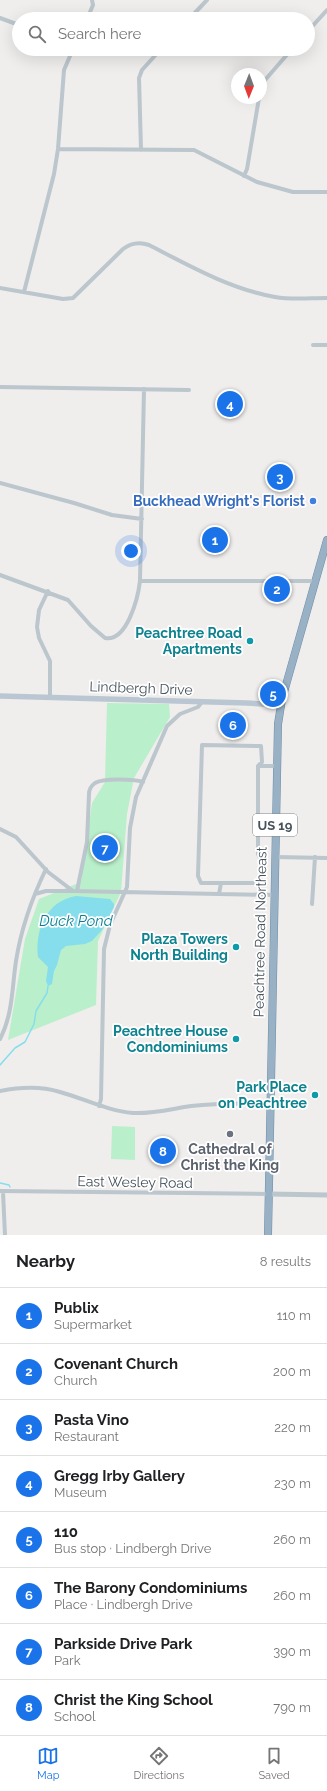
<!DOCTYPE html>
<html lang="en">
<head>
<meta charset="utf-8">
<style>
  body { margin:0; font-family:Raleway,sans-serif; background:#f2f2f2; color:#202124 }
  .compass { position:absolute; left:231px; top:68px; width:36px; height:36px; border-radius:50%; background:#fff; box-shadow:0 4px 16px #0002; rotate:181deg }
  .you { position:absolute; left:131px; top:551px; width:14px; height:14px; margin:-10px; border:3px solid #fff; border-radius:50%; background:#1a73e8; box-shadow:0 0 0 6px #1a73e833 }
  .badge { display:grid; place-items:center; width:26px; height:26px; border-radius:50%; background:#1a73e8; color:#fff; font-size:13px; font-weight:700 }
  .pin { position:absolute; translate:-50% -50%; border:2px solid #fff; box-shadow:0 1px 4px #0006 }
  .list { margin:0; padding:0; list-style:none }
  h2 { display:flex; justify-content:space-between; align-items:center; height:52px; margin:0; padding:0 16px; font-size:17px }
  h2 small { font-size:13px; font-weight:400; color:#757577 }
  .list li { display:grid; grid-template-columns:26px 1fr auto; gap:12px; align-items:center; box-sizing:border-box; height:56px; padding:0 16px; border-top:1px solid #e0e0e0 }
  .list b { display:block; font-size:15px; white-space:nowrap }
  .list p { margin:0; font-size:13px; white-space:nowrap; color:#757577 }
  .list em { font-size:13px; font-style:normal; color:#757577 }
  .icon { flex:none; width:22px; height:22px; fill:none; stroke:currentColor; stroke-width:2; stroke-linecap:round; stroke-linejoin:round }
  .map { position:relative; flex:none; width:327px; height:1235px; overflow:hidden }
  .search { position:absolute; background:#fff; box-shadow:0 4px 16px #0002; left:12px; right:12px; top:12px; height:44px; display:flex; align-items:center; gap:10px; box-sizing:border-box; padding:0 14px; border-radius:22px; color:#757577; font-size:15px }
  .sheet { height:500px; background:#fff }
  nav { display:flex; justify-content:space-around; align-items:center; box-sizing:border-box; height:56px; border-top:1px solid #e0e0e0; background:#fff; font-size:11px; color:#757577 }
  nav a { display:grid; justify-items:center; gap:2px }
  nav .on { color:#1a73e8 }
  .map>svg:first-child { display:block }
  .green { fill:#baefcb }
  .water { fill:#86deed }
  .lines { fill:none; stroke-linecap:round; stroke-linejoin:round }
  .stream { stroke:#86deed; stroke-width:1.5 }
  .trunk-casing { stroke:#6f8ea9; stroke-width:8 }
  .minor { stroke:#bbc6cd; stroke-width:4 }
  .tertiary { stroke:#bbc6cd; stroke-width:5 }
  .secondary { stroke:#bac7d2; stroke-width:5.5 }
  .trunk { stroke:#98b1c5; stroke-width:7 }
  .shop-dot { fill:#3f7fe0; stroke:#fff; stroke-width:1.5 }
  .culture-dot { fill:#0f9aa8; stroke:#fff; stroke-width:1.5 }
  .worship-dot { fill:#6b7280; stroke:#fff; stroke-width:1.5 }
  .labels { text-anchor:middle; stroke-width:3.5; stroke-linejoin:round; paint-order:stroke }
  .shield { fill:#fff; stroke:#7d868c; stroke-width:1 }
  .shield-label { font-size:13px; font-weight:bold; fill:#45525b }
  .shop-label { font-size:14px; font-weight:bold; fill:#366cbe; stroke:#fff; text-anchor:end }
  .culture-label { font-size:14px; font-weight:bold; fill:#0d838f; stroke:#fff; text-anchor:end }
  .street-label { font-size:14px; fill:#45525b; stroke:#fff }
  .worship-label { font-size:14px; font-weight:bold; fill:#5b616d; stroke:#fff }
  .water-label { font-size:15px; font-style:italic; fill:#0b7f92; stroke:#fff }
</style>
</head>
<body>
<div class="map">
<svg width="327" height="1235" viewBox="0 0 327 1235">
  <rect width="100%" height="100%" fill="#f0eded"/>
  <path class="green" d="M107,703l62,1 1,13 -36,61 -7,36 -6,78 -23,49 -2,64 -88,35 17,-101 14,-40 42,-17 11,-79 13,-21z
    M112,1126l23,1v33l-24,-1z"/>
  <path class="water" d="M76,896l34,3 4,5v3l-12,23 -10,11 -7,3 -19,2 -5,4 -4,15 -3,6 -2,13 -4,2 -2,-5 2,-14 -10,-10c-3,-27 8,-56 38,-61z"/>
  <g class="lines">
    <path class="stream" d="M0,1065l15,-17 10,-6 9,-18 2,-13 11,-18 1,-7
      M0,1183l9,2 1,2"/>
    <g class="trunk-casing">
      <path id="trunk" d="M268,1235l10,-511 4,-25 45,-159"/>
    </g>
    <path class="minor" d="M0,18l19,7
      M87,19l6,-14 -1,-5
      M189,19l18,-19
      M308,31l19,-21
      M261,88l4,-8 27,-31
      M58,149l136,1 63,32 36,10h34
      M141,150l-2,-72 3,-8 19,-21
      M244,176l3,-7 12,-71
      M0,288l63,11 10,-1 50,-49c8,-6 17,-7 26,-4 41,21 81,44 126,52 17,3 35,1 52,1
      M24,292l30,-118 4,-25 6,-79 9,-21
      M313,345h14
      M0,387l189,3
      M0,483l74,20 38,12 30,4
      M0,575l68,25 23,26 14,12c22,4 33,-40 35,-57l4,-192
      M140,581h176
      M48,591l-9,19 -2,17 2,11 11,23v36
      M202,745l59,1 1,16 -4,4v88c6,10 5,18 1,29h-58l-3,-7z
      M258,766h18
      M0,829l16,8 32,35 25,19 201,4
      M275,857l52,1
      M77,891l10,-49 2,-48c0,-4 2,-8 6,-11 8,-5 39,-4 48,-1
      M35,894l11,-3h27
      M219,894l2,-11
      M312,904l3,-47
      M0,1039c13,-25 12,-52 16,-78 5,-32 16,-63 30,-92
      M0,1091c20,-4 41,-5 60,1 25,7 48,19 73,21 20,1 38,-4 58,-7 26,-3 52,-3 79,-2
      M99,1106l2,-7 3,-150 6,-24 17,-38 3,-59 6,-31 31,-71 13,-12 18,-7 4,-5
      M0,1191l269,3
      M3,1192l2,43"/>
    <path class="tertiary" d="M269,1194l58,1"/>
    <path class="secondary" d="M0,696l247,7 33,2"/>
    <use href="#trunk" class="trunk"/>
  </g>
  <circle class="shop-dot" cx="313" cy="501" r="4"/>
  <g class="culture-dot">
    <circle cx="250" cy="641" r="4"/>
    <circle cx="236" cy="947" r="4"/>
    <circle cx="236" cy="1039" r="4"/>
    <circle cx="315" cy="1095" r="4"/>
  </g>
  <circle class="worship-dot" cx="230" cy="1134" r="4"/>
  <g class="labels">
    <rect class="shield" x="253" y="814" width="44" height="22" rx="3"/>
    <g class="shield-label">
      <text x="275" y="830">US 19</text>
    </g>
    <g class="shop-label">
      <text x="305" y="506">Buckhead Wright's Florist</text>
    </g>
    <g class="culture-label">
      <text x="242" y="638">Peachtree Road<tspan x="242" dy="16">Apartments</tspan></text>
      <text x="228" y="944">Plaza Towers<tspan x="228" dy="16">North Building</tspan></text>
      <text x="228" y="1036">Peachtree House<tspan x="228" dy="16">Condominiums</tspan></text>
      <text x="307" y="1092">Park Place<tspan x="307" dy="16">on Peachtree</tspan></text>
    </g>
    <g class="street-label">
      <text transform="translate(141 688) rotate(2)" y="5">Lindbergh Drive</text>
      <text transform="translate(260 932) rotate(-89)" y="5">Peachtree Road Northeast</text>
      <text transform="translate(135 1182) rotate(1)" y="5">East Wesley Road</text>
    </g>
    <g class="worship-label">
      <text x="230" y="1154">Cathedral of<tspan x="230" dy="16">Christ the King</tspan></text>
    </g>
    <g class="water-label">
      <text x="76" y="926">Duck Pond</text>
    </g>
  </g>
</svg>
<svg class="compass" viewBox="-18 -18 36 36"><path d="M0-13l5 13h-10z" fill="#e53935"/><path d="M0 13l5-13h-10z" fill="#757577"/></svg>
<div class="you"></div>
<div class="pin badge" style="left:215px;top:540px">1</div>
<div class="pin badge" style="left:277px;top:589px">2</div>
<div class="pin badge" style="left:280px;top:477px">3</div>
<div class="pin badge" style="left:230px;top:404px">4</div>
<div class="pin badge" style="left:273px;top:694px">5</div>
<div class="pin badge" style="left:233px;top:725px">6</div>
<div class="pin badge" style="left:105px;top:848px">7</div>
<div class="pin badge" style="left:163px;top:1151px">8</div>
<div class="search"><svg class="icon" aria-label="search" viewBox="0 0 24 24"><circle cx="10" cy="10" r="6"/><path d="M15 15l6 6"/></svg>Search here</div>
</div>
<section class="sheet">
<h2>Nearby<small>8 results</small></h2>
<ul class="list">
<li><span class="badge">1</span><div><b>Publix</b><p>Supermarket</p></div><em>110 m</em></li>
<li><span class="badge">2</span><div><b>Covenant Church</b><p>Church</p></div><em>200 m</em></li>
<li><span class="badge">3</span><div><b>Pasta Vino</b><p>Restaurant</p></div><em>220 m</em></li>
<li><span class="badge">4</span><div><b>Gregg Irby Gallery</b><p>Museum</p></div><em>230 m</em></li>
<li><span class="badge">5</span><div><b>110</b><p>Bus stop · Lindbergh Drive</p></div><em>260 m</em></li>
<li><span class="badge">6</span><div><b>The Barony Condominiums</b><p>Place · Lindbergh Drive</p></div><em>260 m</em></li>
<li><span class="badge">7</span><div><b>Parkside Drive Park</b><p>Park</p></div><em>390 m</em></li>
<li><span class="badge">8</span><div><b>Christ the King School</b><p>School</p></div><em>790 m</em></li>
</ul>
</section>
<nav>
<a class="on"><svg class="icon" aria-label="map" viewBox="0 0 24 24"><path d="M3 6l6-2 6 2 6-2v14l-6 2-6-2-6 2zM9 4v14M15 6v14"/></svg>Map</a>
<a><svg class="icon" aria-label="directions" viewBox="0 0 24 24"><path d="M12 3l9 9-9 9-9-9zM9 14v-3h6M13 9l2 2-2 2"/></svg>Directions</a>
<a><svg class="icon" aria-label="saved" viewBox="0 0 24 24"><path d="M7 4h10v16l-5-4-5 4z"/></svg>Saved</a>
</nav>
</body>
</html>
